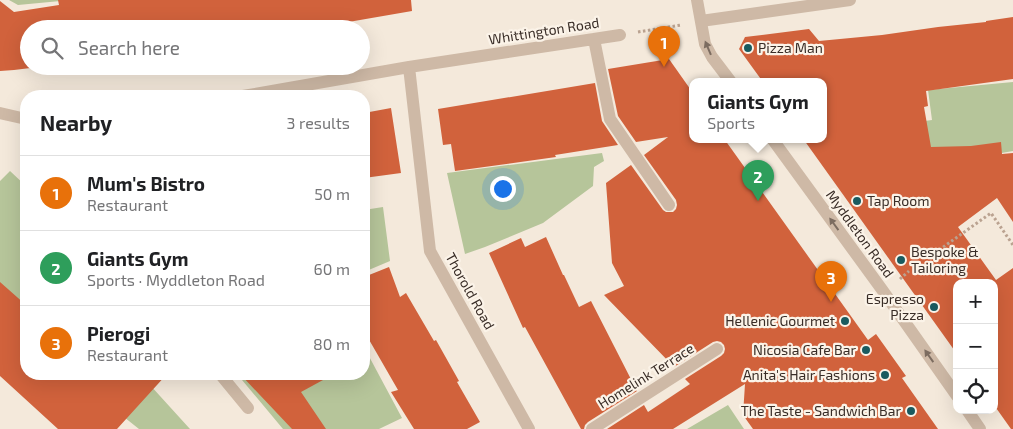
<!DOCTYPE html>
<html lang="en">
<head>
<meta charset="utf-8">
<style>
  body { margin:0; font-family:"Exo 2",sans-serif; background:#f2f2f2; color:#202124 }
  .controls { position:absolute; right:15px; bottom:15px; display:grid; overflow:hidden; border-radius:10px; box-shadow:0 5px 20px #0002 }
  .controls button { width:45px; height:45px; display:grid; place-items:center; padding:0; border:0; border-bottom:1px solid #e0e0e0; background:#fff; color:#202124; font:25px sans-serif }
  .you { position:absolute; left:502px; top:188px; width:18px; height:18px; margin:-12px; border:4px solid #fff; border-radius:50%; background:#1a73e8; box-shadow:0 0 0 8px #1a73e833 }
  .badge { display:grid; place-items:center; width:32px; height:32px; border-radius:50%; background:#ea580c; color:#fff; font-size:16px; font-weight:700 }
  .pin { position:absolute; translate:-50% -41px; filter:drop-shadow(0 1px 2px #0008) }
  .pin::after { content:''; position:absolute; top:26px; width:18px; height:15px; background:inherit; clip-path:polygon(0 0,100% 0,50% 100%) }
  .popup { position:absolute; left:689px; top:78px; width:138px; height:65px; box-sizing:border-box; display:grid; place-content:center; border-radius:10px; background:#fff; filter:drop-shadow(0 1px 4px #0005); font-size:16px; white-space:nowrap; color:#757577 }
  .popup b { font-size:19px; color:#202124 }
  .popup::after { content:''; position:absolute; left:50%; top:100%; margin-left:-10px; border:10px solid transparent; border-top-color:#fff }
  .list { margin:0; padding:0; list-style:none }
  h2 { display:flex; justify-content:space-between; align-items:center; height:65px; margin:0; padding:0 20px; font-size:21px }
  h2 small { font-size:16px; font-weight:400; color:#757577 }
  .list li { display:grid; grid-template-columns:32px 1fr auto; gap:15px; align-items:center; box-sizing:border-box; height:75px; padding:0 20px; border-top:1px solid #e0e0e0 }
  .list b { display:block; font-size:19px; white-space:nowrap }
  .list p { margin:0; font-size:16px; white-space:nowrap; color:#757577 }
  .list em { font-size:16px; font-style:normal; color:#757577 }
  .icon { flex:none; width:28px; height:28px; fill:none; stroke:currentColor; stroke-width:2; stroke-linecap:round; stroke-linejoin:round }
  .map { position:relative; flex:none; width:1013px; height:429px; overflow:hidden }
  .search { position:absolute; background:#fff; box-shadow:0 5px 20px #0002; left:20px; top:20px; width:350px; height:55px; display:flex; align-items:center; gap:12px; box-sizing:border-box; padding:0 18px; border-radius:28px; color:#757577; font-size:19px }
  .panel { position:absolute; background:#fff; box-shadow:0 5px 20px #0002; left:20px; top:90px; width:350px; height:290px; border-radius:20px }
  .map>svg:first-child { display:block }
  .green { fill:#b6c59a }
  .building { fill:#d1623c }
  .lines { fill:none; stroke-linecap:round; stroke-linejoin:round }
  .path { stroke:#baa290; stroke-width:3; stroke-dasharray:2.5 2.5; stroke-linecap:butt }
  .lane { stroke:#ceb9a6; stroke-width:12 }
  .street { stroke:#ceb9a6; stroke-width:12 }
  .oneway { fill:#7c6c60 }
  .poi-dot { fill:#195a5f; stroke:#fbf3e8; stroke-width:2 }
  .labels { text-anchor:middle; stroke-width:4.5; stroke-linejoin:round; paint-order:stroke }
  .street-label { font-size:14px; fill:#392d27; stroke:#fbf3e8 }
  .poi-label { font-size:14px; fill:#392d27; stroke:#fbf3e8; text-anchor:end }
</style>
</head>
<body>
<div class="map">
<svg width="1013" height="429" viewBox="0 0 1013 429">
  <rect width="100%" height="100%" fill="#f4e9db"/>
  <path class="green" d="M9,0h62l-53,5z
    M1013,82v69l-46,8 -24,27 -48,-61 37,-5 -4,-30z
    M602,153l2,8 -10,6 -1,19 -50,37 -58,24 -20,7 -18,-81z
    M10,171l16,15v153l-26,-21v-137z
    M383,207l7,54 -26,11v-62z
    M364,347l38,71 -23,11h-96l-46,-55h127z
    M70,374h70l50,55h-51z
    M728,405l16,24h-57z"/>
  <path class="building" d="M58,0h353l1,11 -104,18h-279v37h18l-33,4 -14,1v-70l14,11 45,-7z
    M1013,17v62l-87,12 2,15 -4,1 7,40 40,-1 30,-4 1,12 11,-1v69l-16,-24 -39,29 38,53 17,-12v161h-2l-17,-24v-122h-37v71l-153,-214h19v-58h-60l-24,-33 6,-12 64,-8 10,12 63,-6 56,-8 48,-5v-1z
    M669,59l24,34v47h32l143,200 8,-6 30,42 -4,2 36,51h-185l-10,-14 2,-31 -72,45h-66l37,-24 4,7 42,-28 -5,-5 36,-23 3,-3 1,-4 -1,-4 -3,-3 -4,-1 -4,1 -39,25 -70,-72 20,-9 -12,-23 -6,-80 25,-18 32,45 3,2h7l3,-3 1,-4 -1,-5 -32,-45 24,-18 -32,5 -18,-26 -10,-47z
    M595,83l7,38 16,24 -63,10 1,2 -101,14 -4,-27 -8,1 -5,-36z
    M391,108l10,65 -37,5v-65z
    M546,237l17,38h1l15,32 12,-6 46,90 -49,31 -3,3 -1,4h-3l-56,-102 -2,1 -34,-75 32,-15 4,9z
    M389,267l11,30 6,-4 28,48 2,-1 23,41 -2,1 23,40 -13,7h-53l-23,-37 7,-2 -34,-59v-54z
    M0,282l26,23v69h141l-50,55h-59l-58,-53z
    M240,374h94l-33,18 25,37h-34z"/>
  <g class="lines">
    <path class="path" d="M638,32l43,-7
      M939,250l52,-37 22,32
      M900,279l9,-8"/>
    <path class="lane" d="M220,374l28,34
      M592,429l125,-80"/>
    <path class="street" d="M697,0l8,44 7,13 19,25
      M701,21l149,-21
      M594,39l16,80 59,86
      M409,67l21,184 99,178
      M243,96l166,-29 211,-32
      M0,113l26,6
      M773,140l110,151 74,105
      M967,410l13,19"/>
  </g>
  <defs><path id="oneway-solid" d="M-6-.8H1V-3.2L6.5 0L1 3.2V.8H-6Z" transform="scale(1.25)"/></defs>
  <g class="oneway">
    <use href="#oneway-solid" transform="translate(708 48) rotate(-113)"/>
    <use href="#oneway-solid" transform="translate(834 224) rotate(-126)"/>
    <use href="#oneway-solid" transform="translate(929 356) rotate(-125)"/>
  </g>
  <g class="poi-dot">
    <circle cx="748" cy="48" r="5"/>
    <circle cx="857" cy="201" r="5"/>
    <circle cx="901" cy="260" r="5"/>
    <circle cx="934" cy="307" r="5"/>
    <circle cx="845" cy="321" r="5"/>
    <circle cx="866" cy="350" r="5"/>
    <circle cx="885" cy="375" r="5"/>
    <circle cx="911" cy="411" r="5"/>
  </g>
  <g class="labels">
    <g class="street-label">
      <text transform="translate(544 31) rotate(-9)" y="5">Whittington Road</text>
      <text transform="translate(860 234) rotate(54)" y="5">Myddleton Road</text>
      <text transform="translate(470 291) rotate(61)" y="5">Thorold Road</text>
      <text transform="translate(646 376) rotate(-32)" y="5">Homelink Terrace</text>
    </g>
    <g class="poi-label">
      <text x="758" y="53" text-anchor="start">Pizza Man</text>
      <text x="867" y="206" text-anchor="start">Tap Room</text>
      <text x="911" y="257" text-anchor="start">Bespoke &amp;<tspan x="911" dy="16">Tailoring</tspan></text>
      <text x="924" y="304">Espresso<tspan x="924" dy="16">Pizza</tspan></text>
      <text x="835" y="326">Hellenic Gourmet</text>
      <text x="856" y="355">Nicosia Cafe Bar</text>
      <text x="875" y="380">Anita's Hair Fashions</text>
      <text x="901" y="416">The Taste - Sandwich Bar</text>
    </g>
  </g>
</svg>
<div class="controls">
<button>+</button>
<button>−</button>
<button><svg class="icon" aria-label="locate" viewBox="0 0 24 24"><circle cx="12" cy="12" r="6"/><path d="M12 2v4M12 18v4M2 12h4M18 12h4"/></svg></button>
</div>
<div class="you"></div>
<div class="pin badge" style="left:664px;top:67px;background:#e8710a">1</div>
<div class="pin badge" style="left:758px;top:201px;background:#2e9e5b">2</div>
<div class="popup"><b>Giants Gym</b>Sports</div>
<div class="pin badge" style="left:831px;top:302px;background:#e8710a">3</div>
<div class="search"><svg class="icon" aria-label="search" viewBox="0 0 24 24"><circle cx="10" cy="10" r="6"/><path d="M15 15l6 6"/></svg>Search here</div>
<section class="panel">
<h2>Nearby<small>3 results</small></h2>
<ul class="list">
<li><span class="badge" style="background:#e8710a">1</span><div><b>Mum's Bistro</b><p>Restaurant</p></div><em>50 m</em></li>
<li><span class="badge" style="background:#2e9e5b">2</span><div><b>Giants Gym</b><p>Sports · Myddleton Road</p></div><em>60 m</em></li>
<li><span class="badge" style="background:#e8710a">3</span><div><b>Pierogi</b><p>Restaurant</p></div><em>80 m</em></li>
</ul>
</section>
</div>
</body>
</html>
